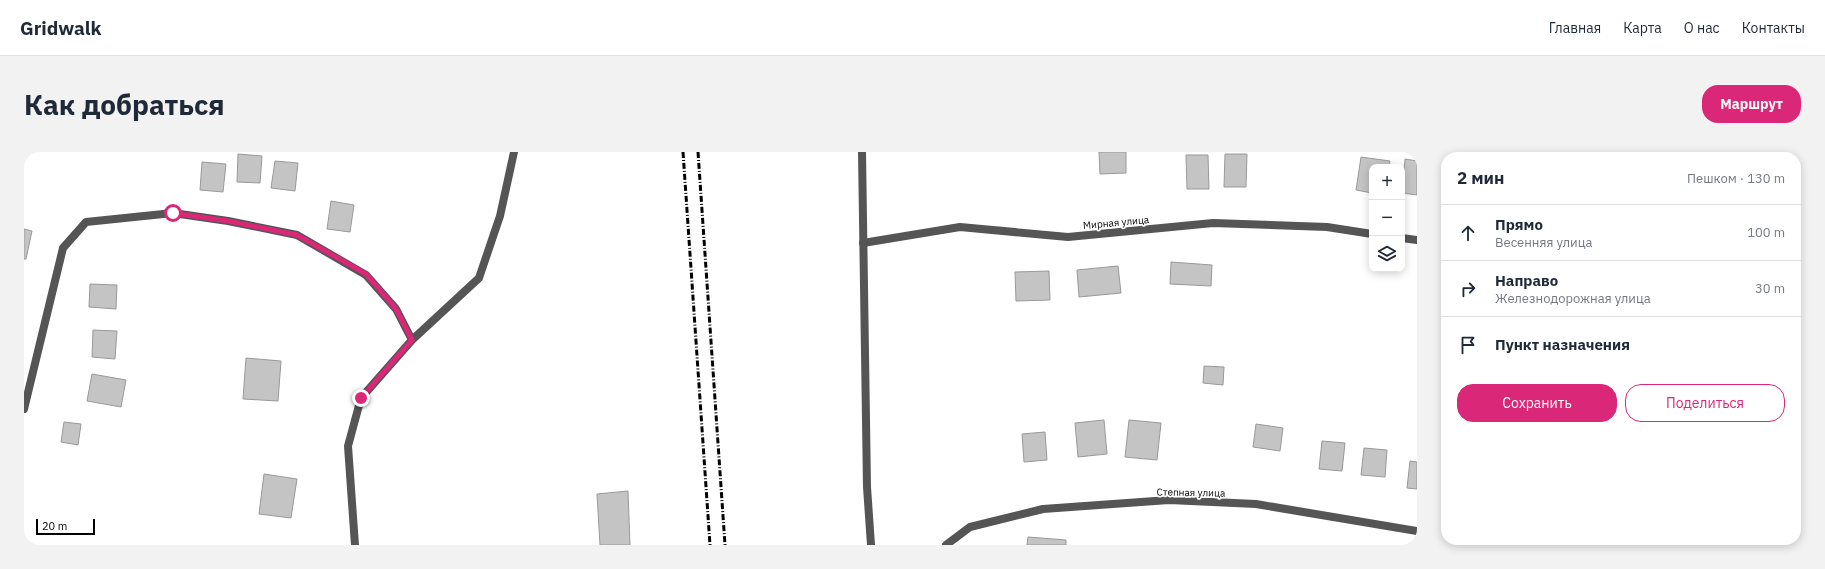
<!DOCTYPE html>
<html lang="ru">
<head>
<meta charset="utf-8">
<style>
  body { margin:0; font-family:"IBM Plex Sans",sans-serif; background:#f2f2f3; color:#1f2937 }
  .controls { position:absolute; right:12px; top:12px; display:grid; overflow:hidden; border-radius:8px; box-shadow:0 2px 10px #0003 }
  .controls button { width:36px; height:36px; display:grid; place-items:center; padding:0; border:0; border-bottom:1px solid #e0e1e3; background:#fff; color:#1f2937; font:20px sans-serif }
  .scale { position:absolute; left:12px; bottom:10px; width:59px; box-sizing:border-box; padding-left:4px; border:2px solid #000; border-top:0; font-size:11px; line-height:14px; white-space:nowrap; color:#000; -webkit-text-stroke:3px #fff; paint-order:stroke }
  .stop { position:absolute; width:12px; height:12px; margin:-9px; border:3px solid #db2777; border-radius:50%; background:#fff }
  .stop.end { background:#db2777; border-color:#fff; box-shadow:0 1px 4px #0008 }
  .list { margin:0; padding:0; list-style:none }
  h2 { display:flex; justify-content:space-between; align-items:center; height:52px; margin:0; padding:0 16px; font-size:17px }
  h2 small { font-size:13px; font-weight:400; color:#747a83 }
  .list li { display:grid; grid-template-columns:26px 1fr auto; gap:12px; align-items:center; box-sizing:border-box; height:56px; padding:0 16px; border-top:1px solid #e0e1e3 }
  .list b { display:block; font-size:15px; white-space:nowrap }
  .list p { margin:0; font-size:13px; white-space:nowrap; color:#747a83 }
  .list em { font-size:13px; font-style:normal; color:#747a83 }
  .actions { display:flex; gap:8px; padding:12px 16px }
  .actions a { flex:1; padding:9px 0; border:1px solid #db2777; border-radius:16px; text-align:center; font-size:14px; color:#db2777 }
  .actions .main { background:#db2777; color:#fff }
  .icon { flex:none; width:22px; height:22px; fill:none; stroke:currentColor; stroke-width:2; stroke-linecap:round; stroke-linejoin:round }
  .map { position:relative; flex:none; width:1393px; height:393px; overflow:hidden; border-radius:16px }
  header { display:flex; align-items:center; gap:24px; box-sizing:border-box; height:56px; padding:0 20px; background:#fff; border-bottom:1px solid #e0e1e3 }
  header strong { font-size:19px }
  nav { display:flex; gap:22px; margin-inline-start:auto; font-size:14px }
  .intro { display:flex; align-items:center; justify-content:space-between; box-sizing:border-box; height:96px; padding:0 24px }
  h1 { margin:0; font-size:28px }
  .button { padding:10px 18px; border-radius:16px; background:#db2777; color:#fff; font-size:14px; font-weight:700 }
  main { display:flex; gap:24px; padding:0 24px }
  aside { flex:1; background:#fff; border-radius:16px; box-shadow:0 2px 10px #0003 }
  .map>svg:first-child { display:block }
  .building { fill:#c4c4c4; stroke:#999 }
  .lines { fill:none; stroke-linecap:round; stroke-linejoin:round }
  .minor { stroke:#555; stroke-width:8 }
  .tertiary { stroke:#555; stroke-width:8 }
  .rail { stroke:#000; stroke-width:3; stroke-dasharray:6 2 1 2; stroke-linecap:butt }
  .route { stroke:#db2777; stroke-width:5 }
  .labels { text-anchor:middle; stroke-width:3.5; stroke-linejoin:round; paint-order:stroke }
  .street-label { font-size:10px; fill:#000; stroke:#fff }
</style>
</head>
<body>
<header>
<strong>Gridwalk</strong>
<nav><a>Главная</a><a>Карта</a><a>О нас</a><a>Контакты</a></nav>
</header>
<div class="intro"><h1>Как добраться</h1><a class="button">Маршрут</a></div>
<main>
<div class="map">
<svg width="1393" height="393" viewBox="0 0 1393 393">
  <rect width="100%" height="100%" fill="#fff"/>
  <path class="building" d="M1075,0h27v21l-26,1z
    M214,2l24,2 -2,27 -23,-1z
    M1201,2h22l-1,33h-22z
    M1162,3h22l1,34h-22z
    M1337,5l29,4 -1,6h-17v26l-16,-3z
    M1381,7l12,2v34l-15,-2z
    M251,9l23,2 -3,28 -24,-3z
    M178,10l24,2 -3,28 -23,-2z
    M307,49l23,4 -4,27 -23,-3z
    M0,77l8,2 -6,28h-2z
    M1147,110l41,3 -1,21 -41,-2z
    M1094,114l3,27 -42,4 -2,-27z
    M1025,119l1,29 -34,1 -1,-29z
    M66,132l27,1 -1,24 -27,-2z
    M69,178l24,1 -2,28 -23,-2z
    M222,206l35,3 -3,40 -35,-2z
    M1180,214l20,1 -1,18 -20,-2z
    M68,222l34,6 -5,27 -34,-6z
    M1080,268l3,34 -29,3 -3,-34z
    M1105,268l32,3 -4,37 -32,-3z
    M40,270l17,2 -3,21 -17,-3z
    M1232,272l27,4 -3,23 -27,-4z
    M1021,280l2,28 -23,2 -2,-28z
    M1298,289l23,2 -3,28 -23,-2z
    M1340,296l23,2 -2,27 -24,-2z
    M1386,309l7,1v27l-10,-1z
    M240,322l33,5 -6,39 -32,-4z
    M604,339l2,54h-30l-3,-51z
    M1004,385l38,3v5h-39z"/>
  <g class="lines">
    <path class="minor" d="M1378,86l15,2
      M839,91l97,-16 108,10 145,-14 114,4 45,7
      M0,257l39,-161 23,-26 87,-9 55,8 69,14 69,40 30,34 16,31
      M331,393l-7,-99 13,-48 51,-58 67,-62 21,-62 14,-64
      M922,393l24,-18 73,-18 126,-9 87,4 161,27"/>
    <path class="tertiary" d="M838,0l5,335 4,58"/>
    <path class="rail" d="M659,0l27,393
      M674,0l27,393"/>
  </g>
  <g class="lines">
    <path class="route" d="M149,61l55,8 69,14 69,39 30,35 16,31 -51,58"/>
  </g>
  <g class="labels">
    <g class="street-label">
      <text transform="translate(1092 70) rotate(-5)" y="4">Мирная улица</text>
      <text transform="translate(1167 340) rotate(1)" y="4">Степная улица</text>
    </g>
  </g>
</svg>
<div class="controls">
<button>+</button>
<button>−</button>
<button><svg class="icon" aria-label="layers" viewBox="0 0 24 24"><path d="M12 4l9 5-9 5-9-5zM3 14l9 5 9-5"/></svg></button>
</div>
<div class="scale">20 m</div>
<div class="stop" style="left:149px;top:61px"></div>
<div class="stop end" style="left:337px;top:246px"></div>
</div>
<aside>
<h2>2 мин<small>Пешком · 130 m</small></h2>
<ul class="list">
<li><svg class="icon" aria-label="ahead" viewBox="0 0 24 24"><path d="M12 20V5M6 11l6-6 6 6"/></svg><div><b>Прямо</b><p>Весенняя улица</p></div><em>100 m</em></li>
<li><svg class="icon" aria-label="right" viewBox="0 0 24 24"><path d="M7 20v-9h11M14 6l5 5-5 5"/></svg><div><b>Направо</b><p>Железнодорожная улица</p></div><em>30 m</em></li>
<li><svg class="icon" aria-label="arrive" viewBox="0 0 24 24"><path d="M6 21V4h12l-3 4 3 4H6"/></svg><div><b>Пункт назначения</b></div></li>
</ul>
<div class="actions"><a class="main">Сохранить</a><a>Поделиться</a></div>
</aside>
</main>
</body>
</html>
